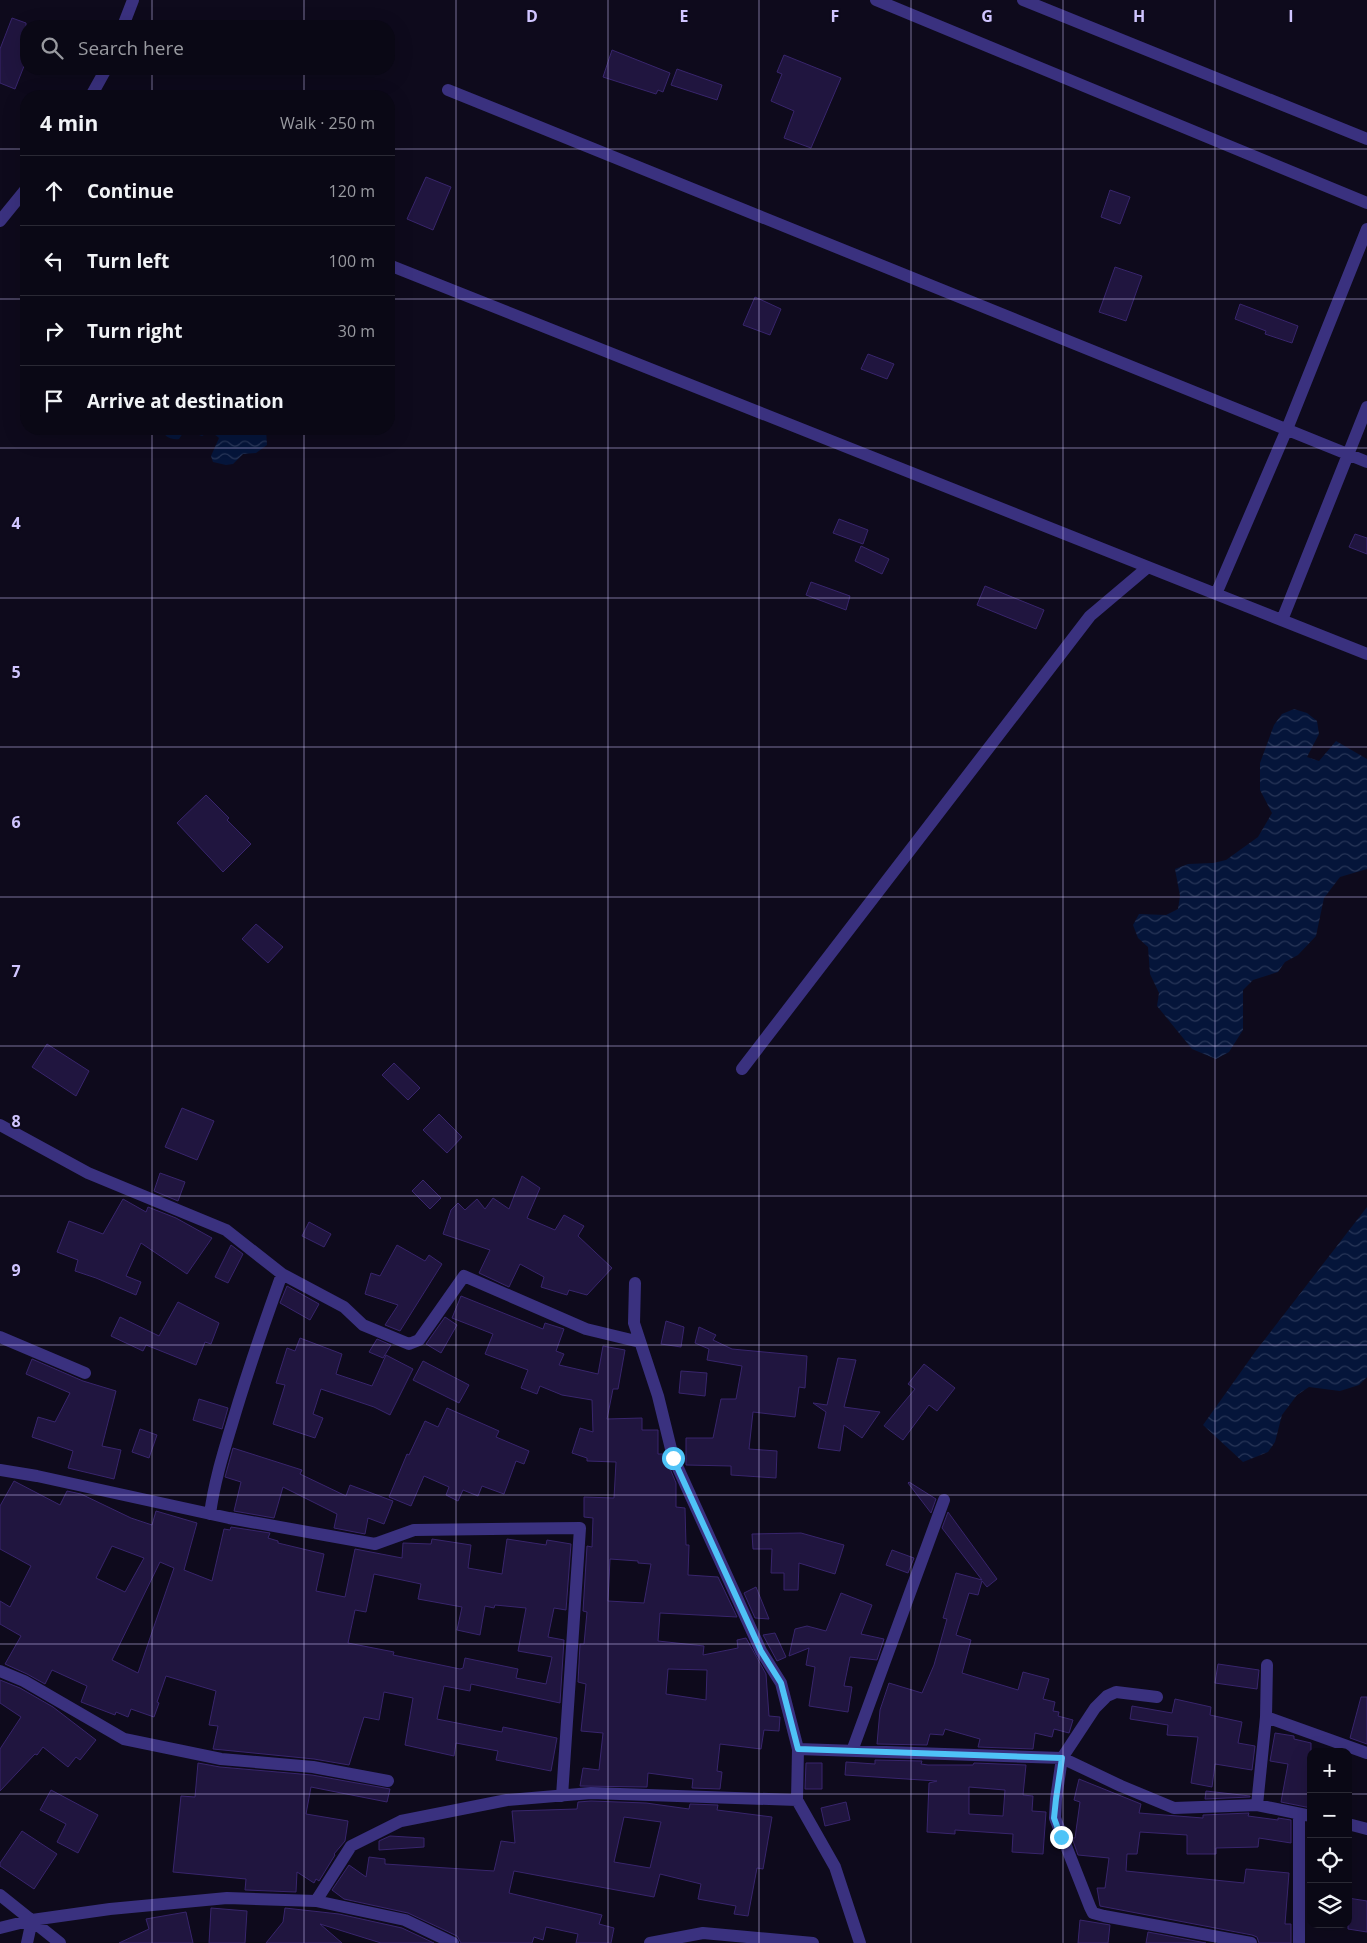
<!DOCTYPE html>
<html lang="en">
<head>
<meta charset="utf-8">
<style>
  body { margin:0; font-family:"Open Sans",sans-serif; background:#181622; color:#f1f3f6 }
  .controls { position:absolute; right:15px; bottom:15px; display:grid; overflow:hidden; border-radius:10px; box-shadow:0 5px 20px #0002 }
  .controls button { width:45px; height:45px; display:grid; place-items:center; padding:0; border:0; border-bottom:1px solid #2a2934; background:#0a0815; color:#f1f3f6; font:25px sans-serif }
  .stop { position:absolute; width:15px; height:15px; margin:-11px; border:4px solid #4fc3f7; border-radius:50%; background:#fff }
  .stop.end { background:#4fc3f7; border-color:#fff; box-shadow:0 1px 5px #0008 }
  .list { margin:0; padding:0; list-style:none }
  h2 { display:flex; justify-content:space-between; align-items:center; height:65px; margin:0; padding:0 20px; font-size:21px }
  h2 small { font-size:16px; font-weight:400; color:#999aa0 }
  .list li { display:grid; grid-template-columns:32px 1fr auto; gap:15px; align-items:center; box-sizing:border-box; height:70px; padding:0 20px; border-top:1px solid #2a2934 }
  .list b { display:block; font-size:19px; white-space:nowrap }
  .list em { font-size:16px; font-style:normal; color:#999aa0 }
  .icon { flex:none; width:28px; height:28px; fill:none; stroke:currentColor; stroke-width:2; stroke-linecap:round; stroke-linejoin:round }
  .map { position:relative; flex:none; width:1367px; height:1943px; overflow:hidden }
  .search { position:absolute; background:#0a0815; box-shadow:0 5px 20px #0002; left:20px; top:20px; width:375px; height:55px; display:flex; align-items:center; gap:12px; box-sizing:border-box; padding:0 18px; border-radius:20px; color:#999aa0; font-size:19px }
  .panel { position:absolute; background:#0a0815; box-shadow:0 5px 20px #0002; left:20px; top:90px; width:375px; height:345px; border-radius:20px }
  .map>svg:first-child { display:block }
  .water { fill:url(#water-waves) }
  .building { fill:#20153f; stroke:#38256c; fill-rule:evenodd }
  .lines { fill:none; stroke-linecap:round; stroke-linejoin:round }
  .minor { stroke:#3a317f; stroke-width:12 }
  .route { stroke:#4fc3f7; stroke-width:6 }
  .grid { fill:none; stroke:#d0c5ff; stroke-width:1; stroke-opacity:0.55 }
  .grid-label { font-size:16px; text-anchor:middle; font-weight:bold; fill:#d0c5ff; stroke:#0e0a1c; stroke-width:4; stroke-linejoin:round; paint-order:stroke }
</style>
</head>
<body>
<div class="map">
<svg width="1367" height="1943" viewBox="0 0 1367 1943">
  <defs>
    <pattern id="water-waves" width="16" height="10" patternUnits="userSpaceOnUse" patternTransform="scale(1.25)"><rect width="16" height="10" fill="#05153a"/><path d="M0 5q4-4 8 0t8 0" fill="none" stroke="#283658"/></pattern>
  </defs>
  <rect width="100%" height="100%" fill="#0e0a1c"/>
  <path class="water" d="M162,429h104l1,16 -11,8 -13,1 -10,10 -7,1 -13,-3 -2,-6 8,-18c-6,-6 -10,-6 -17,-2l-12,-4 -7,1 -4,6c-8,1 -15,-2 -17,-10z
    M1294,709l13,4 10,8 2,13 -12,23 12,4 17,-20 31,18v110l-27,8 -16,21 -8,38 -18,19 -13,7 -7,10 -25,8 -10,10v40l-14,22 -13,7 -24,-10 -35,-43 2,-13 -9,-19 -2,-27 -10,-9 -5,-13 6,-11 27,1 12,-6 2,-13 -5,-27 13,-5 25,-1 13,-3 32,-23 14,-24 -12,-23v-27l14,-38 8,-11z
    M1367,1207v170l-8,8 -19,6 -31,-4 -12,8 -15,20 -7,27 -7,10 -25,10 -40,-37 52,-73z"/>
  <path class="building" d="M12,18l14,5v38l-11,28 -15,-6v-34z
    M612,50l58,23 -7,19 -5,-2 -2,4 -53,-17z
    M784,55l57,23 -30,70 -27,-10 10,-27 -23,-10 11,-27 -5,-2z
    M677,69l45,16 -5,15 -46,-15z
    M426,177l25,10 -18,43 -26,-11z
    M1110,190l20,7 -10,27 -19,-7z
    M1115,267l27,9 -16,45 -27,-9z
    M755,297l26,12 -11,26 -27,-10z
    M1240,304l58,22 -6,17 -27,-9 1,-3 -31,-12z
    M868,354l26,10 -7,15 -26,-10z
    M839,519l29,11 -5,14 -30,-11z
    M1355,534l12,4v16l-18,-7z
    M861,546l28,13 -7,15 -27,-13z
    M811,582l39,14 -4,14 -40,-15z
    M985,586l59,24 -8,19 -59,-24z
    M206,795l23,23 -2,2 24,24 -28,28 -46,-49z
    M256,924l27,23 -15,16 -26,-24z
    M47,1044l42,27 -13,25 -44,-29z
    M394,1063l26,25 -12,12 -26,-25z
    M182,1108l32,13 -17,39 -32,-13z
    M439,1114l23,23 -15,16 -24,-23z
    M160,1173l25,9 -7,19 -24,-10z
    M522,1176l18,12 -13,30 28,12 9,-15 20,11 -6,10 34,32 -25,27 -18,-5 -2,5 -26,-8 3,-10 -24,-13 -11,23 -30,-14 11,-23 -47,-16 8,-24 7,-7 7,7 12,-11 8,10 8,-11 16,11z
    M423,1180l18,18 -11,11 -18,-18z
    M123,1199l23,13 2,-5 28,11 36,20 -25,36 -46,-31 -15,33 15,6 -5,13 -40,-17 -21,-7 3,-11 -21,-8 12,-31 34,13z
    M309,1222l22,12 -7,13 -22,-11z
    M231,1245l12,9 -15,29 -13,-6z
    M397,1245l28,16 4,-6 13,9 -42,67 -15,-6 13,-20 -33,-11 6,-21 9,3z
    M287,1286l32,18 -9,16 -30,-17z
    M461,1296l82,33 2,-6 19,6 -8,22 8,3 -5,11 39,9 5,-28 22,4 -7,39h-5l-6,30 35,-1v12h16v24h6l12,29v24l9,1 1,37h3l-1,30 30,2 19,40 -77,-4 -2,28 46,5 -1,9 35,-7 -1,-8 9,-2 20,36 3,42 11,1 -1,14 -15,-1 -3,19 -41,-5 -3,27 5,1 -2,17 -28,-1 1,-9 -45,-6 -1,14 -67,-1 3,-18 16,2 4,-37 -22,-2 5,-47 -8,-2 2,-38h4l3,-32 -4,-1 4,-65 5,1 1,-29 -9,-1v-20l30,1 2,-36 -29,-1v-3l-15,-5 8,-25 13,4 -1,-32 -30,-5 -22,-9 -3,8 -16,-6 7,-18 -43,-16 8,-20 -41,-16zM610,1559l28,2v2l13,1 -7,39 -36,-2zM668,1669l39,1 -1,30 -40,-6z
    M178,1302l41,21 -8,21 -6,-2 -9,23 -50,-20 -3,6 -32,-15 9,-19 39,19z
    M445,1317l12,8 -16,28 -15,-9z
    M666,1321l18,6 -3,20 -20,-3z
    M699,1327l17,8 -3,5 19,9 75,7 -2,32 -6,-1 -4,30 -42,-5 -4,37 28,2 -1,27 -45,-3v-9l-45,-1v-27h27l8,-39h15l6,-33 -35,-6 2,-11 -14,-6z
    M300,1338l42,16 -6,20 36,12 14,-31 27,14 -23,46 -16,-8 -53,-18 -8,25 10,4 -8,20 -42,-14 12,-39 -9,-2 11,-35 8,3z
    M377,1339l14,6 -8,13 -14,-6z
    M838,1358l18,2 -12,47 36,5 -18,26 -18,-13 -4,26 -22,-3 8,-36 -13,-9 14,2z
    M32,1359l51,22 33,10 -14,55 19,4 -7,29 -46,-11 5,-17 -41,-14 6,-20 17,5 15,-29 -44,-19z
    M423,1361l46,24 -10,18 -46,-23z
    M924,1364l31,24 -18,23 -8,-6 -26,35 -19,-14 31,-37 -7,-5z
    M681,1371l26,2 -2,23 -26,-3z
    M199,1399l29,9 -6,21 -29,-9z
    M447,1408l52,23 -3,6 33,14 -5,13 -8,-3 -12,33 -22,-8 -4,10 -15,-6 -5,11 -12,-6 3,-8 -25,-11 -13,30 -22,-9 18,-43 2,1 16,-34 13,6z
    M140,1429l17,6 -8,23 -17,-6z
    M233,1448l69,22 -2,4 46,22 4,-11 43,16 -9,23 -16,-6 -3,16 -31,-6 3,-14 -54,-27 -9,31 -40,-7 7,-29 -16,-5z
    M14,1481l46,24 7,-14 14,3 50,24 21,7 4,-14 41,12 -13,47 28,11 12,-52 6,1 1,-3 39,6 -2,5 10,3v2l46,11 -8,37 29,6 10,-48 47,9 1,-15 28,1 1,-5 39,6 -3,23 34,6 5,-35 39,6 1,-5 24,4 -5,66 -12,-2 -6,29 16,3 -4,63 -89,-19 -1,7 -26,-5 -7,33 65,13 1,-5 54,11 -6,33 -55,-11 2,-9 -42,-8 -2,13 -49,-11 8,-47 -29,-6 -5,28 -15,-3 -15,48 -35,-6 -101,-10 5,-23 -9,-1 7,-34 -50,-15 -9,26 2,1 -5,14 -23,-8 -3,8 -12,-5 -1,3 -34,-13 6,-16 -35,-16 -7,14 -18,-10 -22,-10 16,-28 -21,-12v-23l10,6 21,-41 -31,-17v-43zM112,1546l32,12 -19,34 -29,-14zM160,1562l14,6 -36,105 -26,-13zM374,1574l47,10 -3,15 44,8 -5,23 23,5 5,-29 9,2 1,-3 31,3 -8,43 34,6 -6,27 -30,-6 2,-9 -53,-11 -2,10 -3,1 -67,-14 1,-3 -46,-9 7,-33 11,2z
    M909,1482l27,17 -5,14 -23,-30z
    M948,1512l49,67 -10,8 -5,-6 -4,14 -9,-2 -13,42 15,5 -9,33 56,17 5,-18 26,7 -6,20 12,3 -2,9 6,1 -1,4 15,4 -4,13 -15,-4 -2,8 -17,-4 -2,16 -55,-2 2,-8 -35,-10 -2,6 -13,-1 -3,11 -50,-1 3,-34 9,-27 33,10 12,-28 13,-46 -4,-1 13,-45 26,7 -40,-52z
    M801,1533l43,12 -9,29 -36,-11 -1,27h-14v-17h-13l1,-24h-19l-1,-15z
    M892,1550l22,8 -6,15 -22,-8z
    M756,1587l13,32 -14,-1 -11,-25z
    M841,1593l31,12 -11,29 23,5 -7,21 -27,-3 -6,29 8,1 -4,25 -39,-6 6,-39 -9,-2 3,-17 -20,8 6,-27 12,-3 19,5z
    M775,1633l11,24 -9,4 -14,-26z
    M1218,1664l41,6 -2,19 -42,-6z
    M0,1680l20,8 33,19 43,33 -16,20 -4,-3 -8,10 -25,-20 -6,8 -2,-1 -35,37v-42l21,-32 -21,-14z
    M1361,1697h6v47l-17,-6z
    M1175,1699l36,8 -1,8 32,7 -4,21 17,3 -3,24 -37,-6 -3,23 -21,-4 7,-46 -31,-2 1,-10 -38,-6 2,-13 40,7z
    M1275,1733l19,3v3l17,4v65l-30,-6 7,-38 -18,-3z
    M875,1760l47,1 -1,3 7,1h45l1,-2 52,2 -3,30 10,1 -1,15 14,1 -3,42 -31,-2 1,-18 -58,-4v4l-28,-2 2,-49 8,-2 -92,-6 1,-13 29,2zM969,1787l36,3 -2,26 -34,-2z
    M198,1763l22,4 92,8 78,14 -3,13 -76,-15 -5,27 42,7 -3,20 -11,13 1,1 -16,26 -3,-2 -2,4 -17,-11 -1,20 -51,-2 1,-11 -73,-7 8,-76 14,1z
    M806,1763h16v26h-17z
    M1079,1779l62,25 -2,9 64,5v-3l46,-2 -1,3 30,4v-2l13,2v23l-32,-5 -1,9 -42,1v6h-29v-19l-47,-3 -3,22h-10l-1,17 118,12 2,-14 43,4 -4,51h6v19h-32l-2,-6 -5,-2 -152,-29 -3,-18h8l4,-30 -31,-3 -6,-17h3l5,-36 -6,-2z
    M51,1790l47,25 -20,38 -21,-11 9,-18 -26,-14z
    M1206,1791l44,5v1l-45,2z
    M591,1801l55,2 43,6 1,-5 28,1 -1,5 55,7 -9,52 -6,-1 -9,48 -14,-2 2,-8 -38,-7 3,-15 -41,-10 -6,23 -140,-26 -5,22 93,22 -3,9 15,4 -3,15h-35l2,-9 -32,-7 -3,13 -9,-3 -2,6h-71l-4,-7 -49,-23 -64,-14 -12,-9 17,-25 17,12 3,-20 16,2v5l109,7 7,-30 14,2 -3,-32 65,-2 1,-7zM624,1817l37,5 -11,46 -36,-6z
    M846,1802l4,18 -25,6 -4,-18z
    M22,1831l35,23 -23,35 -34,-23v-3z
    M390,1836l34,2v9l-45,3v-9z
    M1348,1898l19,3v31l-19,-3z
    M211,1908l36,3 -2,32h-36z
    M285,1908l54,6 63,14 32,15h-53l-61,-19 22,19h-76l17,-21z
    M186,1912l7,31h-74l30,-14 -3,-10z
    M1080,1920l30,5 -2,18h-30z
    M1148,1932l58,11h-60z"/>
  <g class="lines">
    <path class="minor" d="M876,0l491,203
      M1023,0l344,139
      M123,26l10,-26
      M448,90l919,372
      M91,96l15,-27
      M0,221l26,-32
      M389,265l759,302
      M1216,594l71,-165 80,-200
      M1282,620l85,-213
      M742,1069l348,-453 58,-49 219,87
      M0,1125l88,48 138,57 56,44 62,33 19,18 46,19 10,-4 45,-64 122,53 54,13
      M635,1283l-1,40 24,73 15,61 88,194 20,32 17,66 -1,51 38,67 25,76
      M0,1337l85,36
      M0,1470l37,6 192,42 146,26 39,-14 166,-2 -18,268
      M210,1514c4,-31 13,-60 22,-90 15,-51 32,-100 50,-150
      M0,1671l24,10 100,58 97,20 92,8 75,14
      M1157,1697l-41,-5 -9,4 -12,12 -33,50 -6,41 -1,19 35,89 3,6 11,3 147,27
      M1266,1717l101,36
      M798,1749l264,9 59,28 53,22 83,-3 54,11
      M852,1751l92,-251
      M1257,1805l9,-88 1,-52
      M1348,1824l19,5
      M0,1895l60,48
      M316,1901l35,-55 50,-25 106,-21 84,-7 206,7
      M0,1928l32,-8 78,-11 117,-11 89,3 89,19 48,23
      M27,1943l5,-23
      M650,1943l53,-10 110,10
      M1299,1943v-129"/>
  </g>
  <g class="lines">
    <path class="route" d="M673,1458l88,193 20,32 17,66 264,9 -6,41 -2,19 7,19"/>
  </g>
  <path class="grid" d="M152,0v26M304,0v26M456,0v1943M608,0v1943M759,0v1943M911,0v1943M1063,0v1943M1215,0v1943M152,69v27M304,69v27M0,149h26M389,149h978M0,299h26M389,299h978M152,429v1514M304,429v1514M0,448h1367M0,598h1367M0,747h1367M0,897h1367M0,1046h1367M0,1196h1367M0,1345h1367M0,1495h1367M0,1644h1367M0,1794h1311M1348,1794h19"/>
  <g class="grid-label">
    <text x="532" y="22">D</text>
    <text x="684" y="22">E</text>
    <text x="835" y="22">F</text>
    <text x="987" y="22">G</text>
    <text x="1139" y="22">H</text>
    <text x="1291" y="22">I</text>
    <text x="16" y="529">4</text>
    <text x="16" y="678">5</text>
    <text x="16" y="828">6</text>
    <text x="16" y="977">7</text>
    <text x="16" y="1127">8</text>
    <text x="16" y="1276">9</text>
  </g>
</svg>
<div class="controls">
<button>+</button>
<button>−</button>
<button><svg class="icon" aria-label="locate" viewBox="0 0 24 24"><circle cx="12" cy="12" r="6"/><path d="M12 2v4M12 18v4M2 12h4M18 12h4"/></svg></button>
<button><svg class="icon" aria-label="layers" viewBox="0 0 24 24"><path d="M12 4l9 5-9 5-9-5zM3 14l9 5 9-5"/></svg></button>
</div>
<div class="stop" style="left:673px;top:1458px"></div>
<div class="stop end" style="left:1061px;top:1837px"></div>
<div class="search"><svg class="icon" aria-label="search" viewBox="0 0 24 24"><circle cx="10" cy="10" r="6"/><path d="M15 15l6 6"/></svg>Search here</div>
<section class="panel">
<h2>4 min<small>Walk · 250 m</small></h2>
<ul class="list">
<li><svg class="icon" aria-label="ahead" viewBox="0 0 24 24"><path d="M12 20V5M6 11l6-6 6 6"/></svg><div><b>Continue</b></div><em>120 m</em></li>
<li><svg class="icon" aria-label="left" viewBox="0 0 24 24"><path d="M17 20v-9H6M10 6l-5 5 5 5"/></svg><div><b>Turn left</b></div><em>100 m</em></li>
<li><svg class="icon" aria-label="right" viewBox="0 0 24 24"><path d="M7 20v-9h11M14 6l5 5-5 5"/></svg><div><b>Turn right</b></div><em>30 m</em></li>
<li><svg class="icon" aria-label="arrive" viewBox="0 0 24 24"><path d="M6 21V4h12l-3 4 3 4H6"/></svg><div><b>Arrive at destination</b></div></li>
</ul>
</section>
</div>
</body>
</html>
